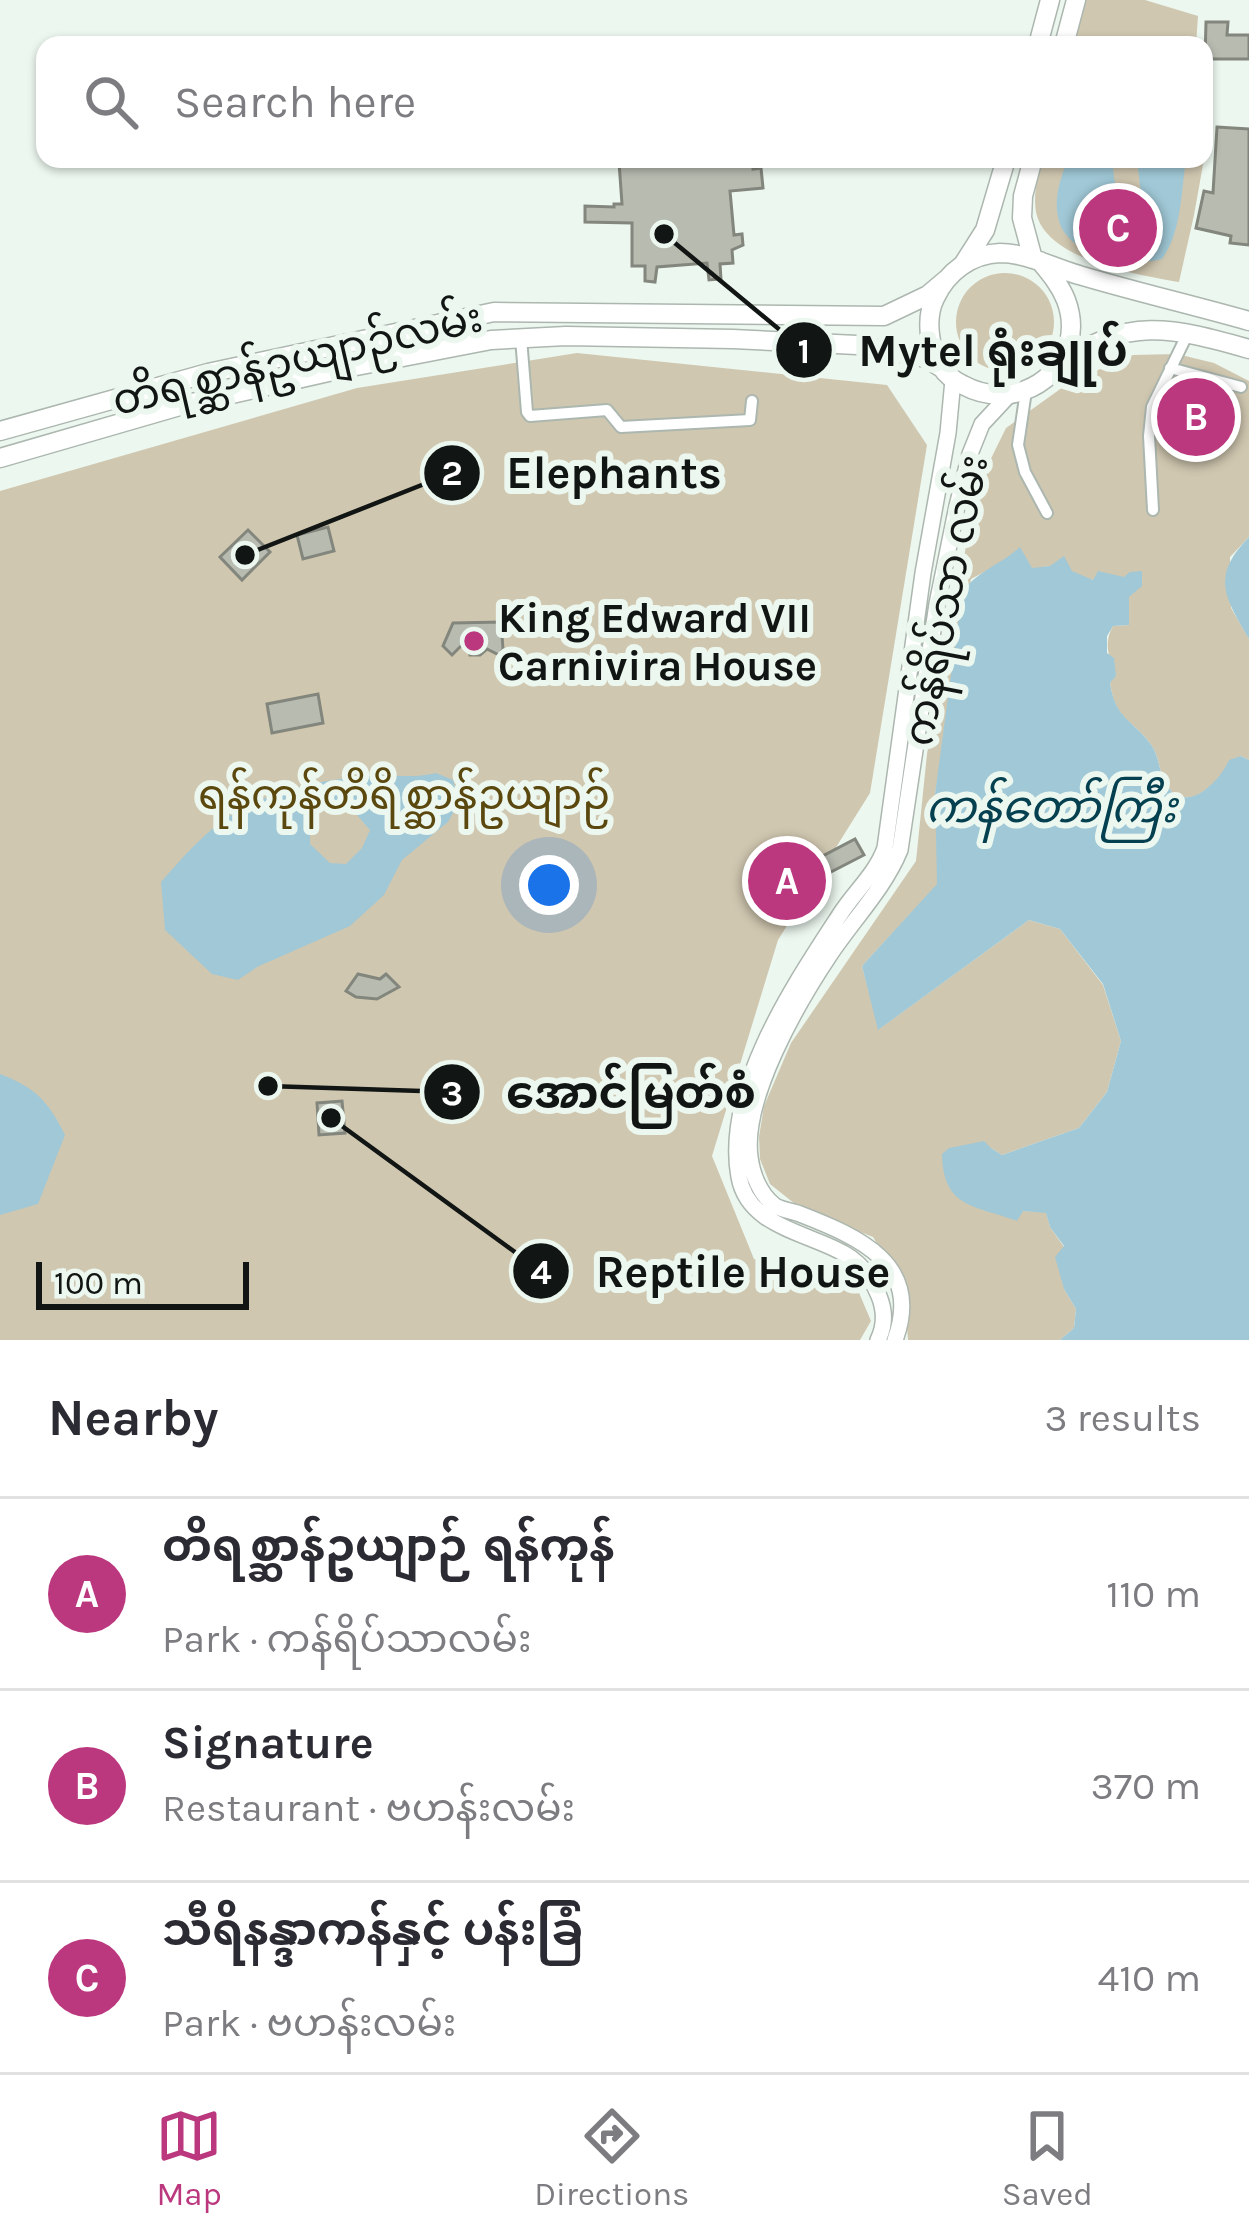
<!DOCTYPE html>
<html lang="en">
<head>
<meta charset="utf-8">
<style>
  body { margin:0; font-family:Karla,"Noto Sans Myanmar",sans-serif; background:#f2f2f3; color:#2b2b33 }
  .scale { position:absolute; left:36px; bottom:30px; width:213px; box-sizing:border-box; padding-left:12px; border:6px solid #111513; border-top:0; font-size:33px; line-height:42px; white-space:nowrap; color:#111513; -webkit-text-stroke:9px #ecf7ef; paint-order:stroke }
  .you { position:absolute; left:549px; top:885px; width:42px; height:42px; margin:-30px; border:9px solid #fff; border-radius:50%; background:#1a73e8; box-shadow:0 0 0 18px #1a73e833 }
  .badge { display:grid; place-items:center; width:78px; height:78px; border-radius:50%; background:#bb387f; color:#fff; font-size:39px; font-weight:700 }
  .pin { position:absolute; translate:-50% -50%; border:6px solid #fff; box-shadow:0 3px 12px #0006 }
  .list { margin:0; padding:0; list-style:none }
  h2 { display:flex; justify-content:space-between; align-items:center; height:156px; margin:0; padding:0 48px; font-size:51px }
  h2 small { font-size:39px; font-weight:400; color:#7c7c81 }
  .list li { display:grid; grid-template-columns:78px 1fr auto; gap:36px; align-items:center; box-sizing:border-box; height:192px; padding:0 48px; border-top:3px solid #e1e1e2 }
  .list b { display:block; font-size:45px; white-space:nowrap }
  .list p { margin:0; font-size:39px; white-space:nowrap; color:#7c7c81 }
  .list em { font-size:39px; font-style:normal; color:#7c7c81 }
  .icon { flex:none; width:66px; height:66px; fill:none; stroke:currentColor; stroke-width:2; stroke-linecap:round; stroke-linejoin:round }
  .map { position:relative; flex:none; width:1249px; height:1340px; overflow:hidden }
  .search { position:absolute; background:#fff; box-shadow:0 3px 9px #0004; left:36px; right:36px; top:36px; height:132px; display:flex; align-items:center; gap:30px; box-sizing:border-box; padding:0 42px; border-radius:24px; color:#7c7c81; font-size:45px }
  .sheet { height:732px; background:#fff }
  nav { display:flex; justify-content:space-around; align-items:center; box-sizing:border-box; height:168px; border-top:3px solid #e1e1e2; background:#fff; font-size:33px; color:#7c7c81 }
  nav a { display:grid; justify-items:center; gap:6px }
  nav .on { color:#bb387f }
  .map>svg:first-child { display:block }
  .green { fill:#d0c7b0 }
  .water { fill:#a0c8d6; fill-rule:evenodd }
  .building { fill:#b7bbb0; stroke:#83867c; stroke-width:3 }
  .lines { fill:none; stroke-linecap:round; stroke-linejoin:round }
  .minor-casing { stroke:#acb7af; stroke-width:14 }
  .secondary-casing { stroke:#acb7af; stroke-width:18 }
  .primary-casing { stroke:#acb7af; stroke-width:21 }
  .minor { stroke:#fff; stroke-width:10 }
  .secondary { stroke:#fff; stroke-width:15 }
  .primary { stroke:#fff; stroke-width:18 }
  .poi-dot { fill:#bb387f; stroke:#ecf7ef; stroke-width:4.5 }
  .labels { text-anchor:middle; stroke-width:12; stroke-linejoin:round; paint-order:stroke }
  .street-label { font-size:42px; fill:#111513; stroke:#ecf7ef }
  .poi-label { font-size:42px; font-weight:bold; fill:#111513; stroke:#ecf7ef; text-anchor:start }
  .park-label { font-size:42px; fill:#5b480e; stroke:#ecf7ef }
  .water-label { font-size:45px; font-style:italic; fill:#054050; stroke:#ecf7ef }
  .leader { fill:none; stroke:#111513; stroke-width:4.5 }
  .callout-dot { fill:#111513; stroke:#ecf7ef; stroke-width:4.5 }
  .mark-label { font-size:36px; text-anchor:middle; font-weight:bold; fill:#fff }
  .callout-label { font-size:45px; text-anchor:middle; font-weight:bold; fill:#111513; stroke:#ecf7ef; stroke-width:12; stroke-linejoin:round; paint-order:stroke }
</style>
</head>
<body>
<div class="map">
<svg width="1249" height="1340" viewBox="0 0 1249 1340">
  <rect width="100%" height="100%" fill="#ecf7ef"/>
  <path class="green" d="M1083,0h62l53,16 -2,29h-125z
    M1041,159h163l-10,56 -15,67c-40,-7 -128,-21 -142,-66 -5,-17 1,-40 4,-57z
    M956 322a49 49 0 1 1 98 0a49 49 0 1 1-98 0Z
    M577,353l310,32 40,60 -57,348 -92,147 -66,216 42,103 103,29 14,33 -11,19h-860v-849l357,-103z
    M1177,354l37,9 35,18v156l-19,20 1,51 18,31v121l-8,-4c-17,17 -55,67 -76,26 -6,-11 -6,-25 -13,-36 -20,-28 -36,-24 -42,-63l6,-8c-7,-17 -13,-32 -3,-49l16,-1v-28l-5,-20 -31,3 -43,-14 -18,3 -12,-21 -17,14 -32,17 -36,215 3,90 -76,82 17,63 150,-109 31,9 43,56 18,56 -14,51 -28,36 -77,27 -11,-7 31,63 24,1 4,15 14,20v42l12,20 -2,19 -14,12h-152l-4,-50 -31,-53 -73,-29 -30,-24 -10,-25 -1,-22 5,-31 27,-63 125,-182 11,-107 50,-267 29,-59 64,-46 63,-27z"/>
  <path class="water" d="M1068,159h45c0,14 1,35 14,43l9,-2 5,-5 -4,-36h49c-5,33 -4,72 -24,100 -30,8 -90,-2 -102,-35 -8,-22 0,-45 8,-65z
    M1249,537v102c-25,-43 -38,-63 0,-102z
    M1020,547l12,21 18,-2 14,-10 8,15 21,9 5,-9 26,6 6,-5 12,-1v15l-13,11v28l-16,1 -6,10v17l7,5 2,18 -6,7c6,38 22,35 42,63 7,11 7,25 13,36 18,36 54,1 64,-22l12,-4 8,4v580h-189l14,-12 2,-19 -12,-20 -9,-32 9,-11 -14,-19 -4,-14 -23,-2 -6,10c-43,-16 -74,-13 -75,-67l7,-6 35,-7 7,7 11,7 77,-27 28,-36 14,-51 -18,-57 -43,-55 -31,-9 -151,110 -16,-64 75,-82 -2,-90 27,-201c13,-21 40,-29 58,-46z
    M436,773l17,7 6,22 -11,20 -46,38 -18,35 -34,31 -93,41 -19,13 -26,-6 -47,-44 -4,-48c22,-25 46,-53 75,-70 38,-22 91,-34 135,-36 25,-2 39,3 65,-3zM331,799l20,9 19,22 -8,18 -16,16 -16,-1 -20,-19v-27l10,-15z
    M0,1074c35,13 49,28 65,61l-27,69 -38,11z"/>
  <path class="building" d="M1206,22h22l-1,13h22v24h-44z
    M1217,127l32,2v116l-19,-2 1,-7 -35,-8 8,-37 9,2z
    M642,159h110l1,10 8,-1 2,20 -33,3 4,44 8,-1 1,11 -11,5 1,13 -13,1 1,15 -12,1 -2,-17 -50,4 -2,15 -10,-1v-15h-13v-43l-47,-1v-16l29,1v-3h8l-3,-42z
    M1178,386l48,14 -15,54 -26,-7 5,-19 -21,-6 3,-11 -10,-2 8,-16 6,1z
    M328,527l6,24 -31,8 -6,-24z
    M248,530l22,22 -28,28 -22,-23z
    M501,622l2,27 -4,6 -12,-6 -7,6h-10l-2,-16 -16,16 -9,-9 10,-23z
    M318,694l5,29 -51,10 -5,-29z
    M855,839l9,16 -37,19 -8,-16z
    M763,883l24,23 -13,15 -25,-24z
    M358,974l22,5 6,-5 13,13 -22,12 -21,-2 -10,-6z
    M342,1101l3,32 -26,2 -2,-32z"/>
  <g class="lines">
    <g class="minor-casing">
      <path id="minor" d="M521,338l6,74 3,4 77,-6 14,17 129,-7 2,-19
        M1170,368l71,19
        M1026,391l-8,54 7,27 22,41
        M1153,510l-4,-74 3,-29 35,-72"/>
    </g>
    <g class="secondary-casing">
      <path id="secondary" d="M878,1340c7,-14 7,-29 1,-44 -7,-17 -18,-33 -34,-42 -38,-22 -97,-27 -106,-77 -16,-87 55,-192 100,-261 14,-23 37,-42 46,-68l38,-275 25,-140 5,-53
        M895,1340c28,-76 -36,-103 -95,-126 -8,-3 -19,-4 -26,-9 -14,-11 -22,-31 -24,-48 -8,-58 47,-153 79,-201 23,-35 55,-67 71,-106l37,-246 20,-98 13,-52 12,-30 27,-29"/>
    </g>
    <g class="primary-casing">
      <path id="primary" d="M1038,45l12,-45
        M1064,45l12,-45
        M1033,159l-10,37 -1,22 11,41
        M1040,261c10,12 20,24 26,39 24,64 -44,117 -103,85 -8,-4 -16,-9 -21,-17 -13,-18 -17,-50 -7,-70 12,-26 36,-44 65,-45 28,0 53,15 79,22 57,17 114,30 170,46
        M964,263l21,-33 21,-71
        M1059,367c64,-53 116,-39 190,-18
        M0,431l208,-58 286,-61 390,4 44,-21 19,-16
        M0,458l183,-53 163,-37 145,-28 75,-4 167,3 124,6 69,13 14,9"/>
    </g>
    <use href="#minor" class="minor"/>
    <use href="#secondary" class="secondary"/>
    <use href="#primary" class="primary"/>
  </g>
  <circle class="poi-dot" cx="474" cy="641" r="12"/>
  <g class="labels">
    <g class="street-label">
      <text transform="translate(297 358) rotate(-13)" y="15">တိရစ္ဆာန်ဥယျာဉ်လမ်း</text>
      <text transform="translate(945 600) rotate(-79)" y="15">ကန်ရိပ်သာ လမ်း</text>
    </g>
    <g class="poi-label">
      <text x="498" y="632">King Edward VII<tspan x="498" dy="48">Carnivira House</tspan></text>
    </g>
    <g class="park-label">
      <text x="404" y="809">ရန်ကုန်တိရိစ္ဆာန်ဥယျာဉ်</text>
    </g>
    <g class="water-label">
      <text x="1051" y="822">ကန်တော်ကြီး</text>
    </g>
  </g>
  <path class="leader" d="M664 234L804 350M245 555L452 473M268 1086L452 1092M331 1118L541 1271"/>
  <g class="callout-dot">
    <circle cx="664" cy="234" r="12"/>
    <circle cx="245" cy="555" r="12"/>
    <circle cx="268" cy="1086" r="12"/>
    <circle cx="331" cy="1118" r="12"/>
    <circle cx="804" cy="350" r="30"/>
    <circle cx="452" cy="473" r="30"/>
    <circle cx="452" cy="1092" r="30"/>
    <circle cx="541" cy="1271" r="30"/>
  </g>
  <g class="mark-label">
    <text x="804" y="363">1</text>
    <text x="452" y="485">2</text>
    <text x="452" y="1105">3</text>
    <text x="541" y="1284">4</text>
  </g>
  <g class="callout-label">
    <text x="993" y="366">Mytel ရုံးချုပ်</text>
    <text x="614" y="488">Elephants</text>
    <text x="631" y="1108">အောင်မြတ်စံ</text>
    <text x="743" y="1287">Reptile House</text>
  </g>
</svg>
<div class="scale">100 m</div>
<div class="you"></div>
<div class="pin badge" style="left:787px;top:881px">A</div>
<div class="pin badge" style="left:1196px;top:417px">B</div>
<div class="pin badge" style="left:1118px;top:228px">C</div>
<div class="search"><svg class="icon" aria-label="search" viewBox="0 0 24 24"><circle cx="10" cy="10" r="6"/><path d="M15 15l6 6"/></svg>Search here</div>
</div>
<section class="sheet">
<h2>Nearby<small>3 results</small></h2>
<ul class="list">
<li><span class="badge">A</span><div><b>တိရစ္ဆာန်ဥယျာဉ် ရန်ကုန်</b><p>Park · ကန်ရိပ်သာလမ်း</p></div><em>110 m</em></li>
<li><span class="badge">B</span><div><b>Signature</b><p>Restaurant · ဗဟန်းလမ်း</p></div><em>370 m</em></li>
<li><span class="badge">C</span><div><b>သီရိနန္ဒာကန်နှင့် ပန်းခြံ</b><p>Park · ဗဟန်းလမ်း</p></div><em>410 m</em></li>
</ul>
</section>
<nav>
<a class="on"><svg class="icon" aria-label="map" viewBox="0 0 24 24"><path d="M3 6l6-2 6 2 6-2v14l-6 2-6-2-6 2zM9 4v14M15 6v14"/></svg>Map</a>
<a><svg class="icon" aria-label="directions" viewBox="0 0 24 24"><path d="M12 3l9 9-9 9-9-9zM9 14v-3h6M13 9l2 2-2 2"/></svg>Directions</a>
<a><svg class="icon" aria-label="saved" viewBox="0 0 24 24"><path d="M7 4h10v16l-5-4-5 4z"/></svg>Saved</a>
</nav>
</body>
</html>
